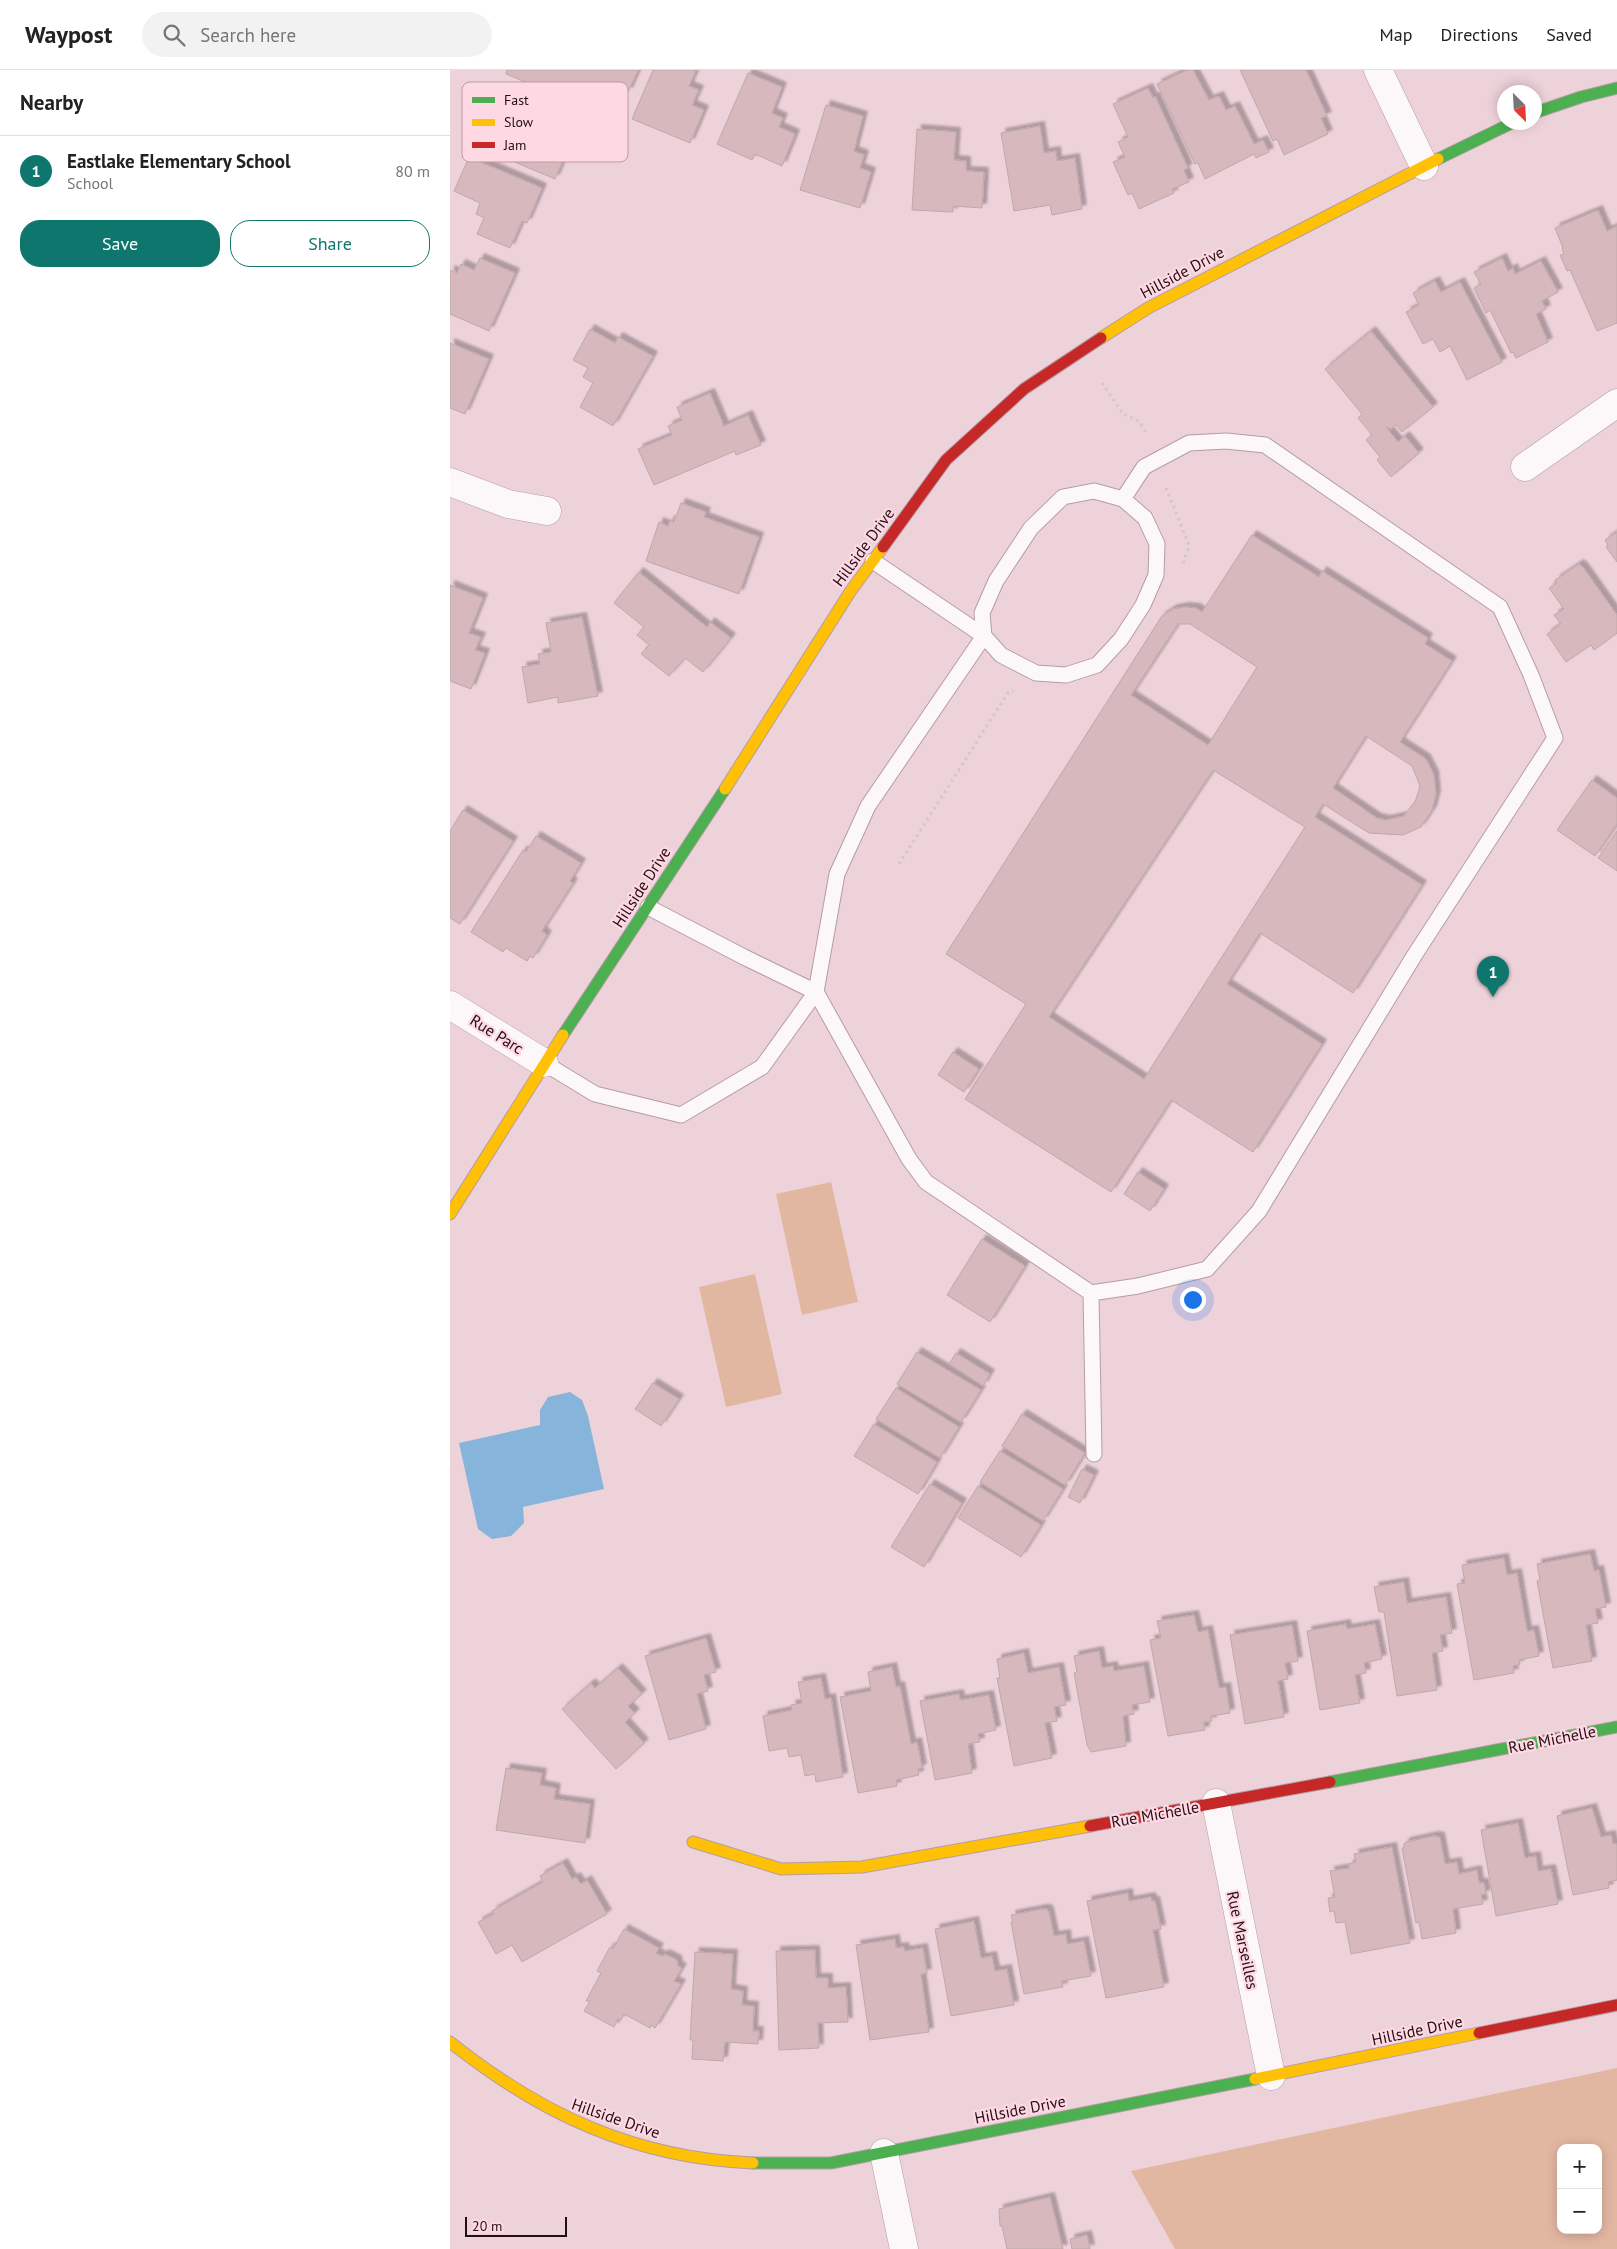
<!DOCTYPE html>
<html lang="en">
<head>
<meta charset="utf-8">
<style>
  body { margin:0; font-family:"PT Sans",sans-serif; background:#f2f2f2; color:#222 }
  .controls { position:absolute; right:15px; bottom:15px; display:grid; overflow:hidden; border-radius:10px; box-shadow:0 2px 12px #0003 }
  .controls button { width:45px; height:45px; display:grid; place-items:center; padding:0; border:0; border-bottom:1px solid #e0e0e0; background:#fff; color:#222; font:25px sans-serif }
  .compass { position:absolute; left:1047px; top:15px; width:45px; height:45px; border-radius:50%; background:#fff; box-shadow:0 2px 12px #0003; rotate:156deg }
  .scale { position:absolute; left:15px; bottom:12px; width:102px; box-sizing:border-box; padding-left:5px; border:2px solid #240e15; border-top:0; font-size:14px; line-height:18px; white-space:nowrap; color:#240e15; -webkit-text-stroke:4px #fed8e2; paint-order:stroke }
  .you { position:absolute; left:742px; top:1229px; width:18px; height:18px; margin:-12px; border:4px solid #fff; border-radius:50%; background:#1a73e8; box-shadow:0 0 0 8px #1a73e833 }
  .badge { display:grid; place-items:center; width:32px; height:32px; border-radius:50%; background:#0f766e; color:#fff; font-size:16px; font-weight:700 }
  .pin { position:absolute; translate:-50% -41px; filter:drop-shadow(0 1px 2px #0008) }
  .pin::after { content:''; position:absolute; top:26px; width:18px; height:15px; background:inherit; clip-path:polygon(0 0,100% 0,50% 100%) }
  .list { margin:0; padding:0; list-style:none }
  h2 { display:flex; justify-content:space-between; align-items:center; height:65px; margin:0; padding:0 20px; font-size:21px }
  h2 small { font-size:16px; font-weight:400; color:#767676 }
  .list li { display:grid; grid-template-columns:32px 1fr auto; gap:15px; align-items:center; box-sizing:border-box; height:70px; padding:0 20px; border-top:1px solid #e0e0e0 }
  .list b { display:block; font-size:19px; white-space:nowrap }
  .list p { margin:0; font-size:16px; white-space:nowrap; color:#767676 }
  .list em { font-size:16px; font-style:normal; color:#767676 }
  .actions { display:flex; gap:10px; padding:15px 20px }
  .actions a { flex:1; padding:11px 0; border:1px solid #0f766e; border-radius:20px; text-align:center; font-size:18px; color:#0f766e }
  .actions .main { background:#0f766e; color:#fff }
  .icon { flex:none; width:28px; height:28px; fill:none; stroke:currentColor; stroke-width:2; stroke-linecap:round; stroke-linejoin:round }
  .map { position:relative; flex:none; width:1167px; height:2179px; overflow:hidden }
  header { display:flex; align-items:center; gap:30px; box-sizing:border-box; height:70px; padding:0 25px; background:#fff; border-bottom:1px solid #e0e0e0 }
  header strong { font-size:24px }
  nav { display:flex; gap:28px; margin-inline-start:auto; font-size:18px }
  .search { width:350px; height:45px; background:#f2f2f2; display:flex; align-items:center; gap:12px; box-sizing:border-box; padding:0 18px; border-radius:28px; color:#767676; font-size:19px }
  main { display:flex }
  aside { flex:1; background:#fff }
  .map>svg:first-child { display:block }
  .green { fill:#e2b7a2; fill-rule:evenodd }
  .water { fill:#86b4db }
  .building { fill:#d7b9bd; stroke:#bfa7aa; fill-rule:evenodd; filter:url(#shadow) }
  .lines { fill:none; stroke-linecap:round; stroke-linejoin:round }
  .lane-casing { stroke:#b49da4; stroke-width:17 }
  .street-casing { stroke:#b49da4; stroke-width:29 }
  .fast-casing { stroke:#b49da4; stroke-width:13 }
  .slow-casing { stroke:#b49da4; stroke-width:13 }
  .jam-casing { stroke:#b49da4; stroke-width:13 }
  .path { stroke:#cfc8ca; stroke-width:3; stroke-dasharray:2.5 4; stroke-linecap:butt }
  .lane { stroke:#fcf8f9; stroke-width:15 }
  .street { stroke:#fcf8f9; stroke-width:28 }
  .fast { stroke:#4caf50; stroke-width:11 }
  .slow { stroke:#ffc107; stroke-width:11 }
  .jam { stroke:#c62828; stroke-width:11 }
  .labels { text-anchor:middle; stroke-width:4.5; stroke-linejoin:round; paint-order:stroke }
  .street-label { font-size:16px; fill:#240e15; stroke:#fed8e2 }
  .key { fill:#fed8e2; stroke:#bd9ba4; stroke-width:1 }
  .key-label { font-size:14px; fill:#240e15 }
</style>
</head>
<body>
<header>
<strong>Waypost</strong>
<div class="search"><svg class="icon" aria-label="search" viewBox="0 0 24 24"><circle cx="10" cy="10" r="6"/><path d="M15 15l6 6"/></svg>Search here</div>
<nav><a>Map</a><a>Directions</a><a>Saved</a></nav>
</header>
<main>
<aside>
<h2>Nearby<small></small></h2>
<ul class="list">
<li><span class="badge">1</span><div><b>Eastlake Elementary School</b><p>School</p></div><em>80 m</em></li>
</ul>
<div class="actions"><a class="main">Save</a><a>Share</a></div>
</aside>
<div class="map">
<svg width="1167" height="2179" viewBox="0 0 1167 2179">
  <defs>
    <filter id="shadow"><feDropShadow dx="4.5" dy="-4.5" stdDeviation="1" flood-color="#0004"/></filter>
  </defs>
  <rect width="100%" height="100%" fill="#eed2da"/>
  <path class="green" d="M381,1112l27,120 -56,13 -26,-121z
    M305,1204l27,120 -56,13 -27,-120z
    M1167,1998v181h-442l-44,-78zM1111,2078h37v82h-37z"/>
  <path class="water" d="M120,1322l12,8 6,16 16,73 -81,18 1,16 -13,13 -19,3 -14,-10 -19,-86 81,-18v-15l8,-13z"/>
  <path class="building" d="M57,0h131l-10,22 -22,-9 -11,28 -89,-37z
    M203,0h43l-7,16 10,4 -7,15 12,5 -14,33 -58,-24z
    M737,0h6l16,30 10,-4 7,14 9,-4 19,38 9,-4 6,12 -13,6 -2,-4 -49,25 -7,-16 -3,1 -38,-80z
    M790,0h66l21,46 -6,2 7,16 -44,21 -7,-16 -4,2z
    M298,3l34,14 -10,26 11,5 -4,9 16,7 -13,32 -27,-12 -3,6 -35,-16z
    M698,18l5,10 2,-2 33,72 -4,2 5,12 -17,7 2,4 -35,16 -7,-16 -4,2 -15,-33 12,-5 -7,-15 10,-5 -15,-33z
    M376,35l37,11 -9,35 10,4 -4,13 11,4 -11,36 -60,-18z
    M97,37l32,14 -24,58 -81,-34 15,-37 33,14 5,-11 15,6z
    M590,56l4,27 12,-2 1,10 18,-3 7,51 -30,6 -2,-10 -36,6 -13,-78z
    M467,59l39,3 -2,28 12,1v10l18,1 -2,36 -29,-2v6l-41,-2z
    M19,87l73,31 -15,35 -5,-2 -12,27 -33,-14 7,-16 -8,-4 4,-11 -26,-12z
    M1148,140l9,21 10,-5v97l-20,8 -27,-61 -3,1 -7,-16 4,-1 -2,-6h1l-8,-20z
    M30,188l35,15 -26,58 -39,-17v-44l7,3 4,-9 13,6z
    M1052,188l6,13 5,-3 2,6 26,-13 17,31 -16,9 4,8 -10,5 12,28 -32,16 -3,-6 -2,1 -21,-43 -4,3 -12,-25 7,-4 -7,-12z
    M985,211l6,11 19,-10 42,80 -35,18 -17,-34 -10,6 -7,-13 -10,5 -17,-32 13,-7 -6,-12z
    M140,259l25,14 3,-6 35,19 -40,70 -33,-19 13,-24 -10,-6 5,-9 -15,-8z
    M921,261l62,76 -31,25 -6,-7 -5,4 -5,-2 12,15 7,-6 14,17 -28,24 -14,-17 3,-3 -14,-17 6,-5 -14,-17 4,-4 -37,-45z
    M0,273l39,16 -24,55 -15,-6z
    M260,323l14,33 24,-11 13,30 -25,10 -1,-4 -81,34 -16,-36 34,-14 -4,-9 14,-6 -5,-13z
    M231,433l25,9 -2,5 55,20 -20,57 -93,-33 13,-39 9,4 2,-6 4,2z
    M1167,462v30l-11,-15 2,-2 -3,-5z
    M802,465l67,42 3,-6 106,67 -3,6 27,17 -52,81 26,17 8,16 2,20 -4,15 -11,17 -18,8 -34,-2 -46,-29 -8,13 107,68 -69,108 -93,-60 -33,51 95,60 -69,108 -82,-52 -60,92 -146,-93 61,-95 -80,-50 216,-338 11,-7 12,-2 11,1 6,4zM728,554h12l67,43 -49,78 -77,-50zM916,666l46,30 8,20 -5,16 -11,14 -18,4 -9,-2 -44,-30zM763,700l92,57 -161,252 -95,-62z
    M1129,494l4,3 34,48v18l-23,17 -3,-5 -25,17 -19,-28 14,-10 -7,-9 10,-6 -15,-21 8,-5 -2,-3z
    M189,502l68,55 3,-5 21,16 -28,34 -18,-14 -16,18 -28,-22 8,-9 -12,-10 7,-8 -30,-24z
    M0,515l33,13 -14,35 12,4 -6,13 10,3 -14,36 -21,-8z
    M132,547l16,79 -40,7v-6l-30,6 -6,-36 18,-3 -2,-10 13,-2 -5,-29z
    M1142,710l25,18v26l-22,32 -38,-26z
    M13,740l50,31 -53,83 -10,-6v-87z
    M1167,761v40l-19,-13z
    M86,766l45,27 -11,18 3,2 -31,48 5,4 -14,23 -3,-2 -3,5 -21,-13 -3,4 -32,-20 52,-82 3,2z
    M503,982l26,17 -15,23 -26,-17z
    M688,1102l26,17 -14,22 -26,-17z
    M532,1169l43,27 -35,56 -43,-27z
    M467,1282l64,38 -20,32 -64,-38z
    M506,1283l34,21 -7,12 -34,-22z
    M203,1313l26,16 -18,27 -26,-17z
    M446,1318l63,39 -19,31 -64,-39z
    M572,1344l63,39 -20,32 -63,-39z
    M424,1354l63,38 -19,32 -64,-38z
    M550,1381l63,38 -20,32 -63,-39z
    M632,1399l12,6 -14,28 -12,-6z
    M480,1414l32,19 -38,64 -33,-20z
    M528,1416l63,39 -20,32 -63,-39z
    M1140,1484l4,17 5,-1 7,37 -11,2 3,14 -12,2 6,36 -39,7 -16,-87 3,-1 -3,-16z
    M1054,1488l3,17 10,-2 10,58 7,-1 5,26 -20,4 1,4 -7,2 1,7 -40,7 -17,-96 8,-1 -3,-18z
    M954,1512l3,21 39,-6 6,36 -12,2 3,16 -11,2 5,37 -40,6 -13,-84h-5l-5,-25z
    M744,1545l4,17 10,-2 11,58 7,-1 4,26 -19,3 1,5 -8,1 1,8 -37,6 -18,-96 11,-2 -4,-17z
    M896,1554l1,5 28,-5 7,35 -18,4 2,10 -11,2 5,28 -40,7 -13,-79z
    M842,1555l6,36 -13,2 3,16 -10,2 6,36 -39,7 -15,-89z
    M256,1568l10,34 -12,3 4,16 -11,3 9,35 -37,11 -24,-84z
    M649,1581l3,17 11,-2 1,5 30,-5 6,36 -18,3 2,9 -11,2 3,30 -35,6 -4,-7 -13,-72 3,-1 -3,-16z
    M574,1583l4,20 31,-6 7,38 -12,2 3,14 -12,2 7,35 -38,8 -17,-88h3l-3,-19z
    M442,1597l4,20 4,-1 11,58 6,-2 5,26 -4,1 1,6 -23,5 1,6 -39,7 -18,-96 31,-6 -3,-19z
    M168,1598l24,26 -14,12 7,7 -10,9 19,21 -28,26 -54,-60 29,-26 4,5z
    M371,1608l4,21 6,-1 12,79 -27,5 -1,-8 -10,2 -4,-21 -12,2 -2,-9 -18,3 -6,-35 29,-6 -1,-5 11,-2 -4,-21z
    M509,1624l1,6 29,-5 7,35 -18,4 2,8 -12,2 4,29 -37,7 -15,-79z
    M56,1698l36,5 -2,12 16,3 -2,11 36,5 -5,39 -89,-13z
    M1142,1738l9,29 10,-2 2,9h4v36l-9,2 1,6 -36,7 -16,-79z
    M1068,1753l7,35 11,-2 2,15 13,-2 7,35 -62,12 -15,-86z
    M984,1766l6,1 5,27 12,-2 2,12 18,-4 2,13h5l2,11 -5,1 2,9 -30,5 3,24 -34,6 -3,-17 -3,1 -14,-75h2v-4l2,-2z
    M942,1777l18,96 -59,11 -6,-32 -9,1 -2,-12 -4,1 -2,-14 7,-1 -5,-26 19,-3v-4l7,-2 -2,-8z
    M113,1793l9,16 4,-2 5,7 6,-4 20,34 -85,48 -10,-17 -16,9 -18,-32 16,-8 -2,-3 51,-29 -3,-6z
    M678,1823l1,8 22,-4 1,4h3l6,28 -8,1 11,57 -58,11 -19,-97z
    M592,1839h5l2,3 5,24 12,-2 1,10 17,-3 7,35 -29,5 1,6 -39,7 -13,-72h2l-2,-7z
    M524,1851l7,37 11,-2 3,15 12,-2 7,36 -63,11 -16,-87z
    M174,1859l35,19 -3,5 6,3 3,-2 12,6 1,6 4,2 -8,13 7,3 -26,44 -4,-3 -1,3 -26,-14 -3,6 -3,-1 -4,8 -30,-16 6,-10h-4l15,-28 -4,-2 13,-24 3,2z
    M445,1869l1,9 8,-1 1,4 18,-3 4,25 -6,1 8,58 -59,8 -14,-95z
    M365,1880l1,28h12v10l18,-1 2,35 -30,1 1,25 -40,2 -3,-99z
    M245,1882l38,2 -2,35 12,2 -1,14 12,1 -1,25h6l-1,13 -33,-2 -2,19 -31,-2 1,-19h-3z
    M600,2127l13,52h-56l-5,-23h-2l-1,-17z
    M637,2165l3,14h-18l-2,-10z"/>
  <g class="lines">
    <g class="lane-casing">
      <path id="lane" d="M198,837l96,50 72,35 93,167 17,23 165,111 47,-7 69,-17 52,-58 155,-255 141,-218 -24,-63 -31,-68 -235,-162 -39,-4 -37,2 -45,24 -21,32
        M94,993l51,31 86,21 81,-48 54,-75 21,-118 31,-68 116,-170 -2,-23 14,-32 35,-53 32,-31 31,-6 29,8 22,19 12,26 -1,31 -13,30 -22,34 -24,26 -31,10 -30,-2 -35,-18 -17,-19 -111,-75
        M641,1223l3,161"/>
    </g>
    <g class="street-casing">
      <path id="street" d="M928,0l46,96
        M1075,397l92,-64
        M0,412l58,22 39,7
        M0,935l94,58
        M766,1733l55,273
        M434,2083l20,96"/>
    </g>
    <g class="fast-casing">
      <path id="fast" d="M1084,43l47,-16 36,-9
        M988,89l76,-37
        M113,965l162,-246
        M880,1712l287,-55
        M303,2093h78l424,-84"/>
    </g>
    <g class="slow-casing">
      <path id="slow" d="M651,268l47,-30 290,-149
        M275,719l125,-197 33,-45
        M0,1144l113,-179
        M243,1772l88,27 81,-2 228,-41
        M0,1972c92,73 185,116 303,121
        M805,2009l224,-46"/>
    </g>
    <g class="jam-casing">
      <path id="jam" d="M433,477l63,-87 78,-71 77,-51
        M640,1756l240,-44
        M1029,1963l138,-28"/>
    </g>
    <path class="path" d="M652,313l21,31 16,7 7,12
      M716,418l23,57 -6,19
      M449,794l110,-173 4,1"/>
    <use href="#lane" class="lane"/>
    <use href="#street" class="street"/>
    <use href="#fast" class="fast"/>
    <use href="#slow" class="slow"/>
    <use href="#jam" class="jam"/>
  </g>
  <g class="labels">
    <g class="street-label">
      <text transform="translate(732 202) rotate(-28)" y="6">Hillside Drive</text>
      <text transform="translate(413 477) rotate(-54)" y="6">Hillside Drive</text>
      <text transform="translate(191 817) rotate(-57)" y="6">Hillside Drive</text>
      <text transform="translate(47 964) rotate(32)" y="6">Rue Parc</text>
      <text transform="translate(1102 1669) rotate(-11)" y="6">Rue Michelle</text>
      <text transform="translate(705 1744) rotate(-10)" y="6">Rue Michelle</text>
      <text transform="translate(793 1870) rotate(78)" y="6">Rue Marseilles</text>
      <text transform="translate(967 1960) rotate(-12)" y="6">Hillside Drive</text>
      <text transform="translate(570 2039) rotate(-11)" y="6">Hillside Drive</text>
      <text transform="translate(166 2048) rotate(19)" y="6">Hillside Drive</text>
    </g>
  </g>
  <rect x="12" y="12" width="166" height="80" rx="8" class="key"/>
  <rect x="22" y="27" width="23" height="6" fill="#4caf50"/>
  <rect x="22" y="49" width="23" height="7" fill="#ffc107"/>
  <rect x="22" y="72" width="23" height="6" fill="#c62828"/>
  <g class="key-label">
    <text x="54" y="35">Fast</text>
    <text x="54" y="57">Slow</text>
    <text x="54" y="80">Jam</text>
  </g>
</svg>
<div class="controls">
<button>+</button>
<button>−</button>
</div>
<svg class="compass" viewBox="-18 -18 36 36"><path d="M0-13l5 13h-10z" fill="#e53935"/><path d="M0 13l5-13h-10z" fill="#767676"/></svg>
<div class="scale">20 m</div>
<div class="you"></div>
<div class="pin badge" style="left:1043px;top:927px">1</div>
</div>
</main>
</body>
</html>
